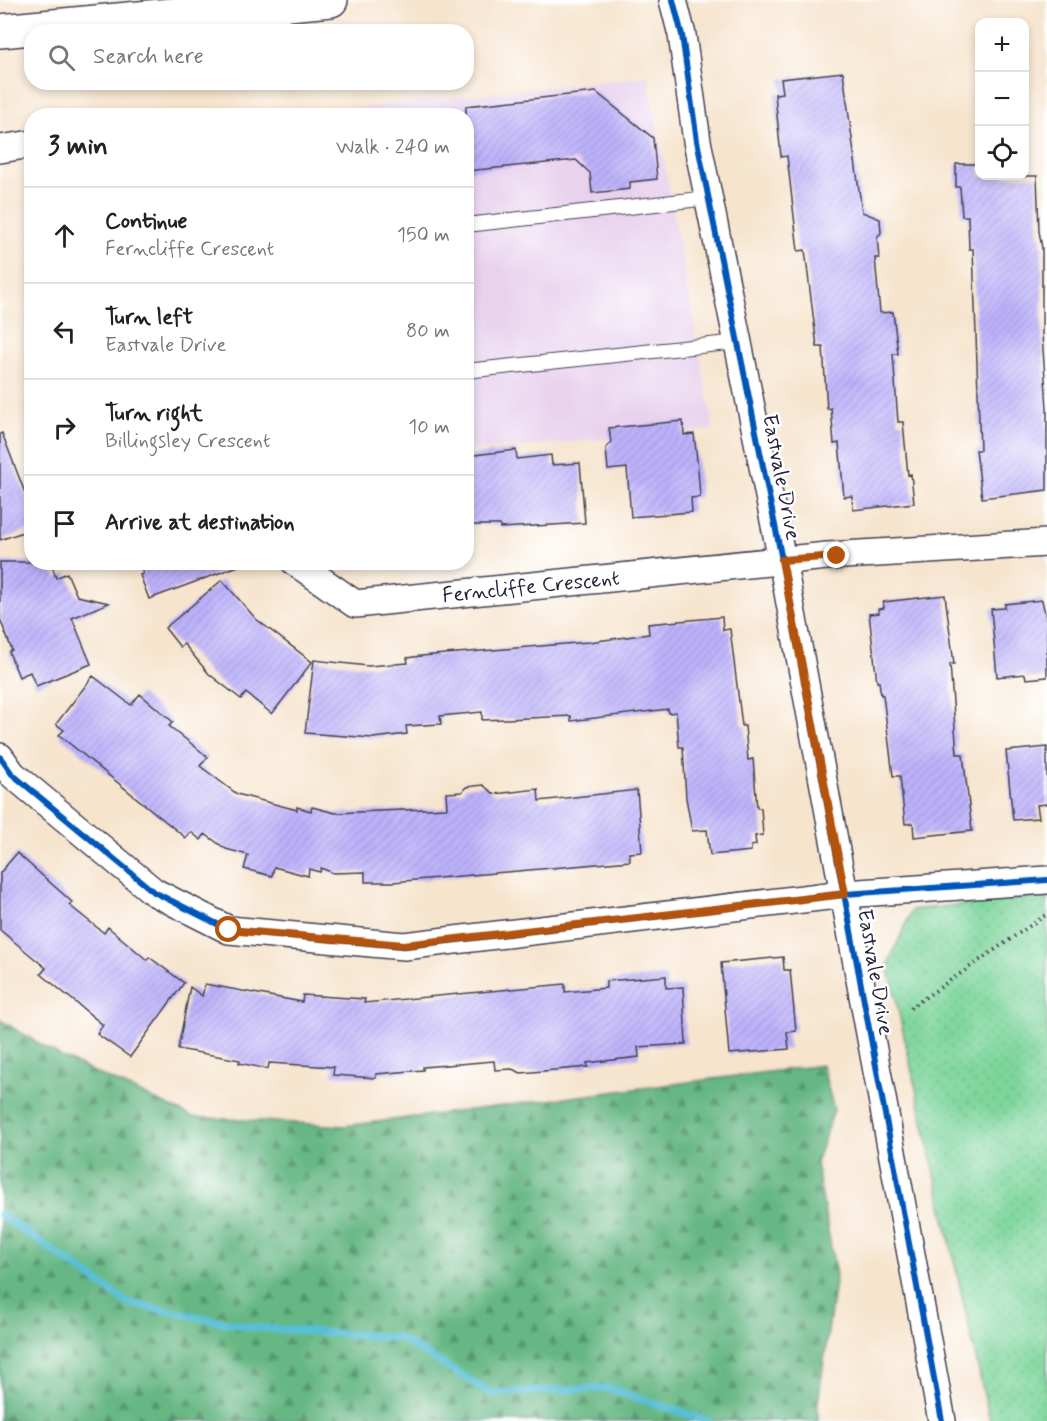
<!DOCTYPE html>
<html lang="en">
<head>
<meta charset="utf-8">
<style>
  body { margin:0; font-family:Mynerve,sans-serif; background:#f2f2f2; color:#222 }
  .controls { position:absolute; right:18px; top:18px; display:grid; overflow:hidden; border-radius:12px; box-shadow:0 3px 9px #0003 }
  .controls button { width:54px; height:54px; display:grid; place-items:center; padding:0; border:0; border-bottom:2px solid #e0e0e0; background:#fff; color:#222; font:30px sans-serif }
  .stop { position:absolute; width:18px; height:18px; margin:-14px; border:4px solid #b45309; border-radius:50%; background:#fff }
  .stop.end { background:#b45309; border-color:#fff; box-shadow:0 2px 6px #0008 }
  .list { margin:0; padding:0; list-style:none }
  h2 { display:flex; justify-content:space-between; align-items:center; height:78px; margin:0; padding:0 24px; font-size:26px }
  h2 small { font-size:20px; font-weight:400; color:#767676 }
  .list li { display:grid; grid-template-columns:39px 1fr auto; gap:18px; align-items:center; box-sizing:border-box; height:96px; padding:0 24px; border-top:2px solid #e0e0e0 }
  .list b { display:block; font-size:22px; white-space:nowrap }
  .list p { margin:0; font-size:20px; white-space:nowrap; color:#767676 }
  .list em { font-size:20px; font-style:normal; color:#767676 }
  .icon { flex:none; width:33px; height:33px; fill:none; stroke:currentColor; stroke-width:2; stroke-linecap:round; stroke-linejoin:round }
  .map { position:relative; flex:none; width:1047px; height:1421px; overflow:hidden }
  .search { position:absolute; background:#fff; box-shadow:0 3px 9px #0003; left:24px; top:24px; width:450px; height:66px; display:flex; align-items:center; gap:15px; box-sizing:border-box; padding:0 21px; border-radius:24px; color:#767676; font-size:22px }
  .panel { position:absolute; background:#fff; box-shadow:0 3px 9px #0003; left:24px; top:108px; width:450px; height:462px; border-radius:24px }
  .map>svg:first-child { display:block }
  .built { fill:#e8d2ee }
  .forest { fill:url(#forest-firs); stroke:#446c5f; stroke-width:1.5 }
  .park { fill:url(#park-dots); stroke:#507c6b; stroke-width:1.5 }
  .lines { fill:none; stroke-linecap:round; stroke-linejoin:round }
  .stream { stroke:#58bfd5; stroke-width:8 }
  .building { fill:url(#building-hatch) }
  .lane-casing { stroke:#423f51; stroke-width:16 }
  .street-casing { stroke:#423f51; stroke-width:30 }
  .secondary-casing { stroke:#423f51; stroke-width:36 }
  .path { stroke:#423f51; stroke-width:4; stroke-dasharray:1.5 4.5; stroke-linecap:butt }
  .lane { stroke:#fff; stroke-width:14 }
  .street { stroke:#fff; stroke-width:27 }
  .secondary { stroke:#fff; stroke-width:33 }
  .cycleway-casing { stroke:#fff; stroke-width:10 }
  .cycleway { stroke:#0057b8; stroke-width:6 }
  .route { stroke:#b45309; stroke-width:8 }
  .labels { text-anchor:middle; stroke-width:5; stroke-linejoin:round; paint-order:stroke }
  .street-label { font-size:21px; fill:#22223b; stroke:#fff }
</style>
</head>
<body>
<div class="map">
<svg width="1047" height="1421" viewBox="0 0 1047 1421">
  <defs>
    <pattern id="forest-firs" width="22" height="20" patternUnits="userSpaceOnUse" patternTransform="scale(1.5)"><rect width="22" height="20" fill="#66b783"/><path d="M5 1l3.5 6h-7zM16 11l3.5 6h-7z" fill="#54946c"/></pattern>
    <pattern id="park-dots" width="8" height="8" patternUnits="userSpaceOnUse" patternTransform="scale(1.5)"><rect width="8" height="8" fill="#7ed69b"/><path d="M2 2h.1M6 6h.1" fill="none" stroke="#6db786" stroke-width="1.8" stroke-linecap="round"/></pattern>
    <pattern id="building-hatch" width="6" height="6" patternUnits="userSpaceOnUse" patternTransform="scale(1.5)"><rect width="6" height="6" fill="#bdb2fb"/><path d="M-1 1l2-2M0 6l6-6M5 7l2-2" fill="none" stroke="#a299d8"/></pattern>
  </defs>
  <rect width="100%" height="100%" fill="#fff"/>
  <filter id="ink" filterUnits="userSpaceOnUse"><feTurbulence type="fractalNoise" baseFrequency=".0167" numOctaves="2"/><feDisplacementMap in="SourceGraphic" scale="12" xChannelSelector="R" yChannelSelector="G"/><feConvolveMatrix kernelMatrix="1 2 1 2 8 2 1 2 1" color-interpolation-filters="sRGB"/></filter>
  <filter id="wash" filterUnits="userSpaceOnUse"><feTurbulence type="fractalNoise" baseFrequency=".008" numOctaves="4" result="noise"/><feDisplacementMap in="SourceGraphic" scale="24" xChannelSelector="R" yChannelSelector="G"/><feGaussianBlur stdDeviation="1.35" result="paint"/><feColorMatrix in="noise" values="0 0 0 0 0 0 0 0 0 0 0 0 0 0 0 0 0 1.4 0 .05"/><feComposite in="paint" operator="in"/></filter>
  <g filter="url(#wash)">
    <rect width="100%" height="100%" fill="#f6e4cd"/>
    <path class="built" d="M648,76l66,354 -247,21 -1,-335h-141v-4z"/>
    <path class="forest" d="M0,1020l63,38 130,59 151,9 478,-61 12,45 -18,53 20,112 -18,128v18h-818z"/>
    <path class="park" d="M1047,896v525h-57l-102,-457 24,-54z"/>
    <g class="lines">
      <path class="stream" d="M0,1214l128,89 121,24 150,11 92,55 117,-5 100,33"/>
    </g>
    <g id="blocks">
      <path class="building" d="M843,72l19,140 18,7 1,14 -4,4 2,21h-4l5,55 13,-1 5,42h-5l5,68h5l5,53 3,-1 3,29 -61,7 -1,-14 -8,1 -5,-54 -5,1 -3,-36 -4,1 -4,-62h-6l-12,-97 -7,1 -11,-95 -6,1 -6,-63 8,-1 -2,-14z
        M596,92l57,46 4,41 -27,3v7l-38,4 -2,-20 -14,-13 -110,11v-65z
        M956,164h24v12h57l2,55 3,17v86l5,74v82l-65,8 -6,-48h4l-7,-201h-4l-1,-33h-6l-2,-29h-4z
        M683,421l1,14 10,-1 4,35 2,28 -9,1 1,14 -61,5 -4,-49 -19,2 -2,-22 5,-5 -2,-15z
        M2,433l30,78v18l-32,11v-106z
        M516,450l1,9 34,-4 1,10 28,-2 5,60 -85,5v-3h-29l-5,-69z
        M0,562h51l5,16 11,-5 10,23 32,7 -37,15 19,46 -55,22 -6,-14 -11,5 -10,-25 3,-2 -12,-31z
        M139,562h101l1,3 -92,34 -9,-24 3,-1z
        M222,580l34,39 56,43 -40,52 -26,-21 -5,6 -32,-25 -25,-30 -4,3 -15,-19z
        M945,595l9,69h-4l7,90h6l9,77 -58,6 -1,-14 -8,1 -5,-48h-7l-10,-81h-2l-2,-13h-2l-8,-68 10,-1 -1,-4 6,-1 -1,-6z
        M1042,600l5,23v54l-21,2 -1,-5 -28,3 -6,-68 14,-1v-4z
        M722,617l1,13 7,-1 12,97h3l3,34 5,-1 4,49h4l2,27 -8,1 1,9 -5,1v5l-41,4 -3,-25 -15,1 -6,-33 -3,-51h-4l-3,-35 -7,1 -1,-4 -97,12v-5l-89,4v-8l-42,4 1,8 -35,2 1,8 -34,4 -68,-5 9,-73 54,6 40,-3 -1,-5 14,-2 168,-14 60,-8 -1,-10z
        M93,676l38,29 9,-11 33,28 -4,4 39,31 -8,9 37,28 60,16v-3l14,4 1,-4 23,6 112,-5 -1,-15 16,-1 4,-5 17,-2 11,9 44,-5 1,12 98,-11 5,62 -13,1 1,8 -237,21h-28v-10l-32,1 -12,-5 -1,4 -11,-3 -1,7 -34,-9 -2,9 -28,-7 4,-14 -22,-6 -21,-15 -4,6 -10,-8 -5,6 -127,-103 5,-5 -8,-6z
        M1047,747v57l-10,1 2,13 -26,2 -7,-69z
        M17,853l55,49 -3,3 35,28 4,-6 39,33 2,-3 35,26 -54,74 -33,-23 6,-9 -62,-51 5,-6 -46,-38v-57z
        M783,957l1,13h6l6,61 -9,1 2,17 -60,5 -8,-91z
        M666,976v12l17,-1 3,57 -48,3 1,10 -52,6 1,4 -67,6 -9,-4 -17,1 -1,-9 -71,6v3l-47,4v4l-43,-3 1,-8 -65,-4 -1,6 -29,-6 1,-3 -62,-11 12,-62 12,9 3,-12 97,18 1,-7 62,4 -1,4 201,-19v8l41,-4v-7z"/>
    </g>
  </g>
  <g filter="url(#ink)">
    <use href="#blocks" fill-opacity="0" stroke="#423f51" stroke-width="1.5"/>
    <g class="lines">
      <g class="lane-casing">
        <path id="lane" d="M466,225l243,-27
          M466,371l272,-29"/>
      </g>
      <g class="street-casing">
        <g id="street">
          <path d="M673,0l9,35 15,106 85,419 160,861"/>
          <path d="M0,149l32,-5"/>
          <path id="s1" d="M295,562l60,42 472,-48 220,-13"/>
          <path d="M0,757l12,17 142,118 75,38 175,16 441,-52 202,-14"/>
        </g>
      </g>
      <g class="secondary-casing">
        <path id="secondary" d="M0,31l331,-31"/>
      </g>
      <path class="path" d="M910,1008l137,-94"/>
      <use href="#lane" class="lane"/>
      <use href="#street" class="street"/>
      <use href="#secondary" class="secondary"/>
      <g class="cycleway-casing">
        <path id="cycleway" d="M673,0l9,35 15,106 85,419 160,861
          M0,757l12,17 142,118 75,38 175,16 441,-52 202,-14"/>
      </g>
      <use href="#cycleway" class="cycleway"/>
    </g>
  </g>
  <g class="lines" filter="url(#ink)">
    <path class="route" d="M229,930l175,15 441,-51 -63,-334 55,-4"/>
  </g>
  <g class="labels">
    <g class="street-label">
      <text transform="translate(782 477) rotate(79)" y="7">Eastvale Drive</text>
      <text dy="7" stroke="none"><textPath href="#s1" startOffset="250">Ferncliffe Crescent</textPath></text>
      <text transform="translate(876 972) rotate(80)" y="7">Eastvale Drive</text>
    </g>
  </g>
</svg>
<div class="controls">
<button>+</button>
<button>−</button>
<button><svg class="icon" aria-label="locate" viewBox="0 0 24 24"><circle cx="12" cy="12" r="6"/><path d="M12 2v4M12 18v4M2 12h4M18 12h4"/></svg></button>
</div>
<div class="stop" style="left:229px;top:930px"></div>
<div class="stop end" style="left:837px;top:556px"></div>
<div class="search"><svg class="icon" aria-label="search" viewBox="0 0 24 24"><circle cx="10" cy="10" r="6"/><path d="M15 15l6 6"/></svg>Search here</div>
<section class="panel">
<h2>3 min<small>Walk · 240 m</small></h2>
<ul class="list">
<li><svg class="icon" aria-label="ahead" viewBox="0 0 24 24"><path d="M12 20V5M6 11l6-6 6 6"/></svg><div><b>Continue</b><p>Ferncliffe Crescent</p></div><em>150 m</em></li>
<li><svg class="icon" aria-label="left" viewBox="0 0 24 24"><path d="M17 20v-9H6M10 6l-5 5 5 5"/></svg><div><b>Turn left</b><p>Eastvale Drive</p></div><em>80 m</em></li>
<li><svg class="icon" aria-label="right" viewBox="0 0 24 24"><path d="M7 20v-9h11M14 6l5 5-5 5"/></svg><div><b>Turn right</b><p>Billingsley Crescent</p></div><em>10 m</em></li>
<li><svg class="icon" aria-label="arrive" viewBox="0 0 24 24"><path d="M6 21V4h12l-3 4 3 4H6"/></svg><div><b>Arrive at destination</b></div></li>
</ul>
</section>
</div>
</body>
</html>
